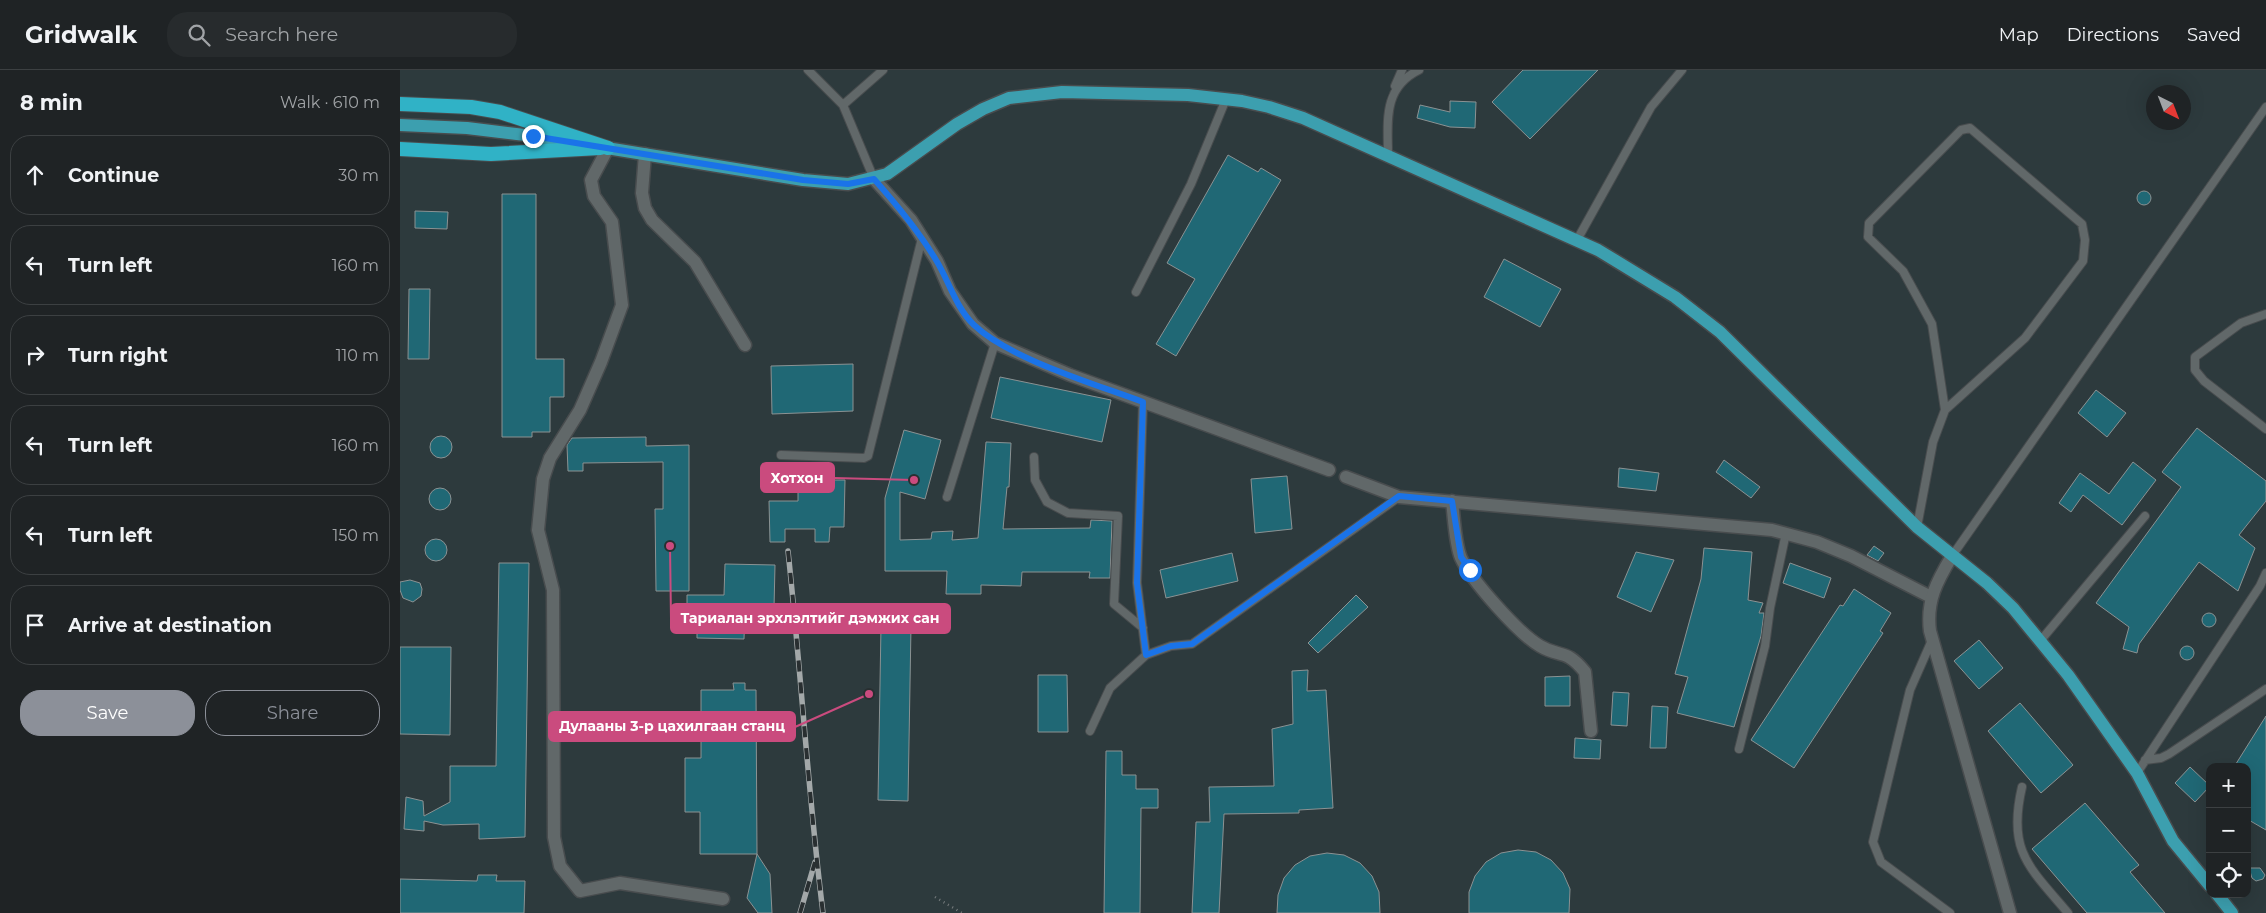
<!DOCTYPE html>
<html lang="en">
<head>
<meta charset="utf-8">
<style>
  body { margin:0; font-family:Montserrat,sans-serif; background:#272b2d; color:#f1f3f6 }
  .controls { position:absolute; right:15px; bottom:15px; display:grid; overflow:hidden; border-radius:10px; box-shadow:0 5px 20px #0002 }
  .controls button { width:45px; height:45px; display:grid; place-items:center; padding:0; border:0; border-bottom:1px solid #3c4042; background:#1f2325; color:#f1f3f6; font:25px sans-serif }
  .compass { position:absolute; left:1746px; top:15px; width:45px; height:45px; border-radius:50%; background:#1f2325; box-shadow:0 5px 20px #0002; rotate:138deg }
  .stop { position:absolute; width:15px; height:15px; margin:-11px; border:4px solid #1a73e8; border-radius:50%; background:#fff }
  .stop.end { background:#1a73e8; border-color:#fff; box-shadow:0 1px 5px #0008 }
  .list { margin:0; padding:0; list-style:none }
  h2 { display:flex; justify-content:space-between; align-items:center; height:65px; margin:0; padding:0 20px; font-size:21px }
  h2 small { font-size:16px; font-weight:400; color:#a1a4a7 }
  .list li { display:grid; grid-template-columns:32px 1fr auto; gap:15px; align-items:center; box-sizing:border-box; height:80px; margin:0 10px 10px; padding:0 10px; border:1px solid #3c4042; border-radius:20px }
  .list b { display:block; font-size:19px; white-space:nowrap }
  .list em { font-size:16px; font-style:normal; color:#a1a4a7 }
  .actions { display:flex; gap:10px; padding:15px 20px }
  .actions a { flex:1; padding:11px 0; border:1px solid #8c9099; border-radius:20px; text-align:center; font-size:18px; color:#8c9099 }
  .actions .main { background:#8c9099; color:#fff }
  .icon { flex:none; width:28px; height:28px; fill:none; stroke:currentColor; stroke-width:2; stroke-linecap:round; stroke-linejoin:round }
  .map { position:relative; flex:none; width:1866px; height:843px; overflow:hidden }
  header { display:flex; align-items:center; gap:30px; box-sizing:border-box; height:70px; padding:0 25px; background:#1f2325; border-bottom:1px solid #3c4042 }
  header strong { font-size:24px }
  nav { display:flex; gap:28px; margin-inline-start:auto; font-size:18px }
  .search { width:350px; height:45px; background:#272b2d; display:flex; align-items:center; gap:12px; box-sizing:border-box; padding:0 18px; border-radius:20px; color:#a1a4a7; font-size:19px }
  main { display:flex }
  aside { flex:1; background:#1f2325 }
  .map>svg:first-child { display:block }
  .built { fill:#2d3a3d; fill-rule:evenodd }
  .building { fill:#206875; stroke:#8b9293 }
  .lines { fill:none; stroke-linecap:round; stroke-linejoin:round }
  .service-casing { stroke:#484c4e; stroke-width:10 }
  .minor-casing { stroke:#484c4e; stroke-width:15 }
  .tertiary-casing { stroke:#484c4e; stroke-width:15 }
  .primary-casing { stroke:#484c4e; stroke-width:15 }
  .trunk-casing { stroke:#484c4e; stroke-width:16 }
  .path { stroke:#767b7d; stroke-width:2.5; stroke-dasharray:1 4; stroke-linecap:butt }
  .service { stroke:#616869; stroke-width:8 }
  .minor { stroke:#616869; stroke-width:12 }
  .tertiary { stroke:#616869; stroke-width:12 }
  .primary { stroke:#3c9faf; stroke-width:12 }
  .trunk { stroke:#30b2c6; stroke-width:14 }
  .rail-casing { stroke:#a3a8a9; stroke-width:5.5 }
  .rail { stroke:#292f31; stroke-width:4; stroke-dasharray:11; stroke-linecap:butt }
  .route { stroke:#1a73e8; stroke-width:6 }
  .leader { fill:none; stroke:#ca4b7e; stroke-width:2 }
  .callout-dot { fill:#ca4b7e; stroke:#292f31; stroke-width:2 }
  .callout { fill:#ca4b7e; stroke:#ca4b7e; stroke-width:2 }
  .callout-label { font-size:14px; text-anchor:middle; font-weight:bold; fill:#fff }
</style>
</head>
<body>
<header>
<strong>Gridwalk</strong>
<div class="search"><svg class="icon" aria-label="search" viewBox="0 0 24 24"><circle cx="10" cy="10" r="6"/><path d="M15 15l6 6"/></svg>Search here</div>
<nav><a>Map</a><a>Directions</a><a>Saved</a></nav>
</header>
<main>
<aside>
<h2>8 min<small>Walk · 610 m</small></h2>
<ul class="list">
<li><svg class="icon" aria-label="ahead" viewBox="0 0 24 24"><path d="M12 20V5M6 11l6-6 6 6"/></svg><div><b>Continue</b></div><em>30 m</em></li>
<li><svg class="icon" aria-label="left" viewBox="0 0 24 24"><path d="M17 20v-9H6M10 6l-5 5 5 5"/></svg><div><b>Turn left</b></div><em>160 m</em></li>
<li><svg class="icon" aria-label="right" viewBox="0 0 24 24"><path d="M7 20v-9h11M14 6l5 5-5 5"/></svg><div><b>Turn right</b></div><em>110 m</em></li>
<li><svg class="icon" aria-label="left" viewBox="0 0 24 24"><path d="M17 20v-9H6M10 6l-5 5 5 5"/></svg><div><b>Turn left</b></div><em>160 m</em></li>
<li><svg class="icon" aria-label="left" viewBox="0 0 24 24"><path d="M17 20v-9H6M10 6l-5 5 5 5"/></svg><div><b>Turn left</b></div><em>150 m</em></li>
<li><svg class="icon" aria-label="arrive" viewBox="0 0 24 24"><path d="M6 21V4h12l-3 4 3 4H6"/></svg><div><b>Arrive at destination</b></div></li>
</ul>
<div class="actions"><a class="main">Save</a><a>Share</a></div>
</aside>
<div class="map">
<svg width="1866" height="843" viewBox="0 0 1866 843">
  <rect width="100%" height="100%" fill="#292f31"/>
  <path class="built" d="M0,0h1866v843h-1866zM1754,22h30v30h-30zM1810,697h37v127h-37z"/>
  <path class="building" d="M1123,0h75l-68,69 -38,-37z
    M1050,31l26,1 -1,26 -25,-1 -33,-9 3,-13 30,7z
    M828,85l30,17 3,-4 20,12 -105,176 -20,-12 39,-65 -28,-16z
    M1737 128a7 7 0 1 1 14 0a7 7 0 1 1-14 0Z
    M102,124h34v165h28v38h-14v35h-18v5h-30z
    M15,141l33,1 -1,17 -32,-1z
    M1104,189l57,30 -21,38 -56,-30z
    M9,219h21l-1,70h-21z
    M453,294v47l-81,3 -1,-48z
    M600,307l111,23 -9,42 -111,-24z
    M1696,320l30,23 -19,24 -29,-24z
    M1797,358l69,53v20l-27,34 16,13 -17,43 -39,-29 -60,82 -2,9 -14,-4 6,-22 -33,-24 85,-116 -19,-15z
    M504,360l37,10 -16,59 -25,-7v48l31,-1 1,-7 21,-1 -1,9 26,-2 8,-96 25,1 -2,44h-2l-4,42 87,-1 1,-8 21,1 -2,57h-21l1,-6h-68l-1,14 -40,-1v9h-35l1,-23h-62v-73z
    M30 377a11 11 0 1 1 22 0a11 11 0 1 1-22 0Z
    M246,367v9l43,-1v146h-33l-1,-82h8v-47l-80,1v8h-15l-1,-26 5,-7z
    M1324,390l36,27 -9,11 -35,-26z
    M1733,392l23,18 -34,45 -39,-30 -12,17 -12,-9 21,-30 29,21z
    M1219,398l40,5 -3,18 -38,-4z
    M887,406l5,53 -37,4 -4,-54z
    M398,410h47l-1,47h-14l-1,15h-14v-13h-30v13h-15l-1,-41h29z
    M29 429a11 11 0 1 1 22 0a11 11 0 1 1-22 0Z
    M25 480a11 11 0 1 1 22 0a11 11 0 1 1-22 0Z
    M1474,476l10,7 -6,8 -11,-6z
    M1304,478l48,4 -4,48 15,3 -4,10h5l-3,23 -27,91 -57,-14 11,-36 -13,-3 26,-95z
    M1236,482l38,8 -23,52 -34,-15z
    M832,483l6,28 -72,17 -6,-28z
    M99,493h30l-4,274 -46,2v-15l-36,1 -19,-4v10l-20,-2 2,-32 17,4 1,15 26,-14v-36h46z
    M1390,493l41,15 -7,20 -41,-15z
    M325,494l50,1 -1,43h-29l-1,31 -47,-1v-28l-10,-1v-14h37z
    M10,510l10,3 2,6 -1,7 -8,6 -10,-4 -3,-8v-8z
    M1454,519l37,24 -11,18 3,2 -89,135 -43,-28 89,-135 3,1z
    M956,525l12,12 -50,46 -10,-10z
    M1802 550a7 7 0 1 1 14 0a7 7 0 1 1-14 0Z
    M481,556h30l-3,175 -30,-1z
    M1579,570l24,28 -24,21 -25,-28z
    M1780 583a7 7 0 1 1 14 0a7 7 0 1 1-14 0Z
    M0,577h51l-1,88 -50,-1z
    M908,600l-1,21 19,-1 7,118 -34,2v3l-75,1 -5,99h-27l4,-91h14l-1,-35 65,-1 -2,-57 21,-5 -1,-53z
    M638,605h29l1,57h-30z
    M1170,606v30h-25v-29z
    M333,613h12v7h11l1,164h-57v-42h-15v-54h16v-68h33z
    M1213,622l16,1 -2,33 -16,-1z
    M1620,633l53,62 -32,28 -53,-62z
    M1252,636l16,1 -2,41h-16z
    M1866,646v114l-19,-11v-52h-13z
    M1175,668l26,2 -1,19 -26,-1z
    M706,681h16v24h14v14h22v19h-17l-1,105h-36z
    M1790,697l20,19 -15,16 -20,-19z
    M1685,733l54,62 -9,7 35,41h-78l-55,-64z
    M1118,780l18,2 15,8 12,13 7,16 -1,24h-100v-21l6,-16 11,-14 15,-9z
    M927,783l17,2 16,8 12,13 7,16 1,21h-103l1,-18 6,-17 11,-13 15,-9z
    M357,784l13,20 2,39h-14l-11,-15z
    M1849,798h11l5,7 -2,4 -7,2 -4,-3z
    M78,805h19l-1,6h29l-1,32h-124v-34l77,2z"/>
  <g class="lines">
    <g class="service-casing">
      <path id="service" d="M408,0l35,35 31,74
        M995,16l7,-16
        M443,35l40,-35
        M988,87c0,-35 -6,-69 31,-87
        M1177,170l74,-133 31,-37
        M736,222l55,-108 35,-85
        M1866,244l-25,9 -46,34v13l9,11 62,48
        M381,385l83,3 4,-2 54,-218
        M634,387l1,23 12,22 21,11 50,3 -4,88 29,24
        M547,427l48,-154
        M1517,457l16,-85 12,-32 -13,-86 -29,-53 -35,-34 1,-14 92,-93 9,-2 112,96 3,16 -2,21 -58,77 -80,72
        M1552,486l314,-449
        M1532,570l-22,50 -37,152 8,20 69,51
        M1641,570l104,-124
        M746,585l25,-9 21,-2 207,-147
        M690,661l20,-43 36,-33 -9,-72 6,-181
        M1339,679l26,-103 5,-38 16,-75
        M1745,690l16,-2 8,-4 97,-65
        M1737,703l123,-187 6,-13
        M1622,717c-15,64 7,80 46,126"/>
    </g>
    <g class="minor-casing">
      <path id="minor" d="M208,78l-17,32 3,16 18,26 10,83 -21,57 -21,48 -30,48 -7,21 -5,51 15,60 1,247 6,29 20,25 40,-8 103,16
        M245,84l-3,39 3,15 7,12 43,42 50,83
        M474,109l37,41 26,41 13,30 23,33 22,19 75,32 259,95
        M946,407l53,20 373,33 45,12 34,14 80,41
        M1052,431c2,16 3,43 9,57 10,22 58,76 79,88 20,12 26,2 45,26l6,59"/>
    </g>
    <g class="tertiary-casing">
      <path id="tertiary" d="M1552,486c-15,25 -26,45 -22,75l80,282"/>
    </g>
    <g class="primary-casing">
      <path id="primary" d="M0,55l67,3 66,8 270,44 45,4 39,-10 70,-50 26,-15 26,-11 53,-6 126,3 54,6 27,6 34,11 295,132 77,47 45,35 197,195 70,56 26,25 55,67 69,98 36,68 37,45
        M1817,824l15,19"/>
    </g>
    <g class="trunk-casing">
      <path id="trunk" d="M0,34l71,3 29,5 108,36
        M0,79l91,5 109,-6"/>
    </g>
    <path class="path" d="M535,827l27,16"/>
    <use href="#service" class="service"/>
    <use href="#minor" class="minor"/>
    <use href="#tertiary" class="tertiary"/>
    <use href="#primary" class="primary"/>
    <use href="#trunk" class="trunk"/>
    <g class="rail-casing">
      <path id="rail" d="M388,481c13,121 20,242 35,362
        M400,843l15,-51"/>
    </g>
    <use href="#rail" class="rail"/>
  </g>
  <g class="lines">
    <path class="route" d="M133,66l270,44 45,4 26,-5c23,26 44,51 62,81 13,21 20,48 38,65 36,34 121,59 169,77l-6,181 9,72 25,-9 21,-2 207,-148 53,5 9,56 9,13"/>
  </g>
  <path class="leader" d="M514 410L434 408M270 476L271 549M469 624L395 657"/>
  <g class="callout-dot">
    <circle cx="514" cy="410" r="5"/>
    <circle cx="270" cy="476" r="5"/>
    <circle cx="469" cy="624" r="5"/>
  </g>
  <g class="callout">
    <rect x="361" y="393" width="73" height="29" rx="5"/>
    <rect x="271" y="534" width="279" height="29" rx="5"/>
    <rect x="149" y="642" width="246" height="29" rx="5"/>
  </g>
  <g class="callout-label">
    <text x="397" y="413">Хотхон</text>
    <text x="410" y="553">Тариалан эрхлэлтийг дэмжих сан</text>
    <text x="272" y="661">Дулааны 3-р цахилгаан станц</text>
  </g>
</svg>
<div class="controls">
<button>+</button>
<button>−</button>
<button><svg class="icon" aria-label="locate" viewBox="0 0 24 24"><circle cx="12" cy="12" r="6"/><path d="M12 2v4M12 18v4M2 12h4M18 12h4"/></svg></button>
</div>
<svg class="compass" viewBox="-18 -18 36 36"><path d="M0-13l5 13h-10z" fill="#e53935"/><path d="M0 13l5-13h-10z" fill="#a1a4a7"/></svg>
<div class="stop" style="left:1070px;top:500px"></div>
<div class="stop end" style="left:133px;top:66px"></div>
</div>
</main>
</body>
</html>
